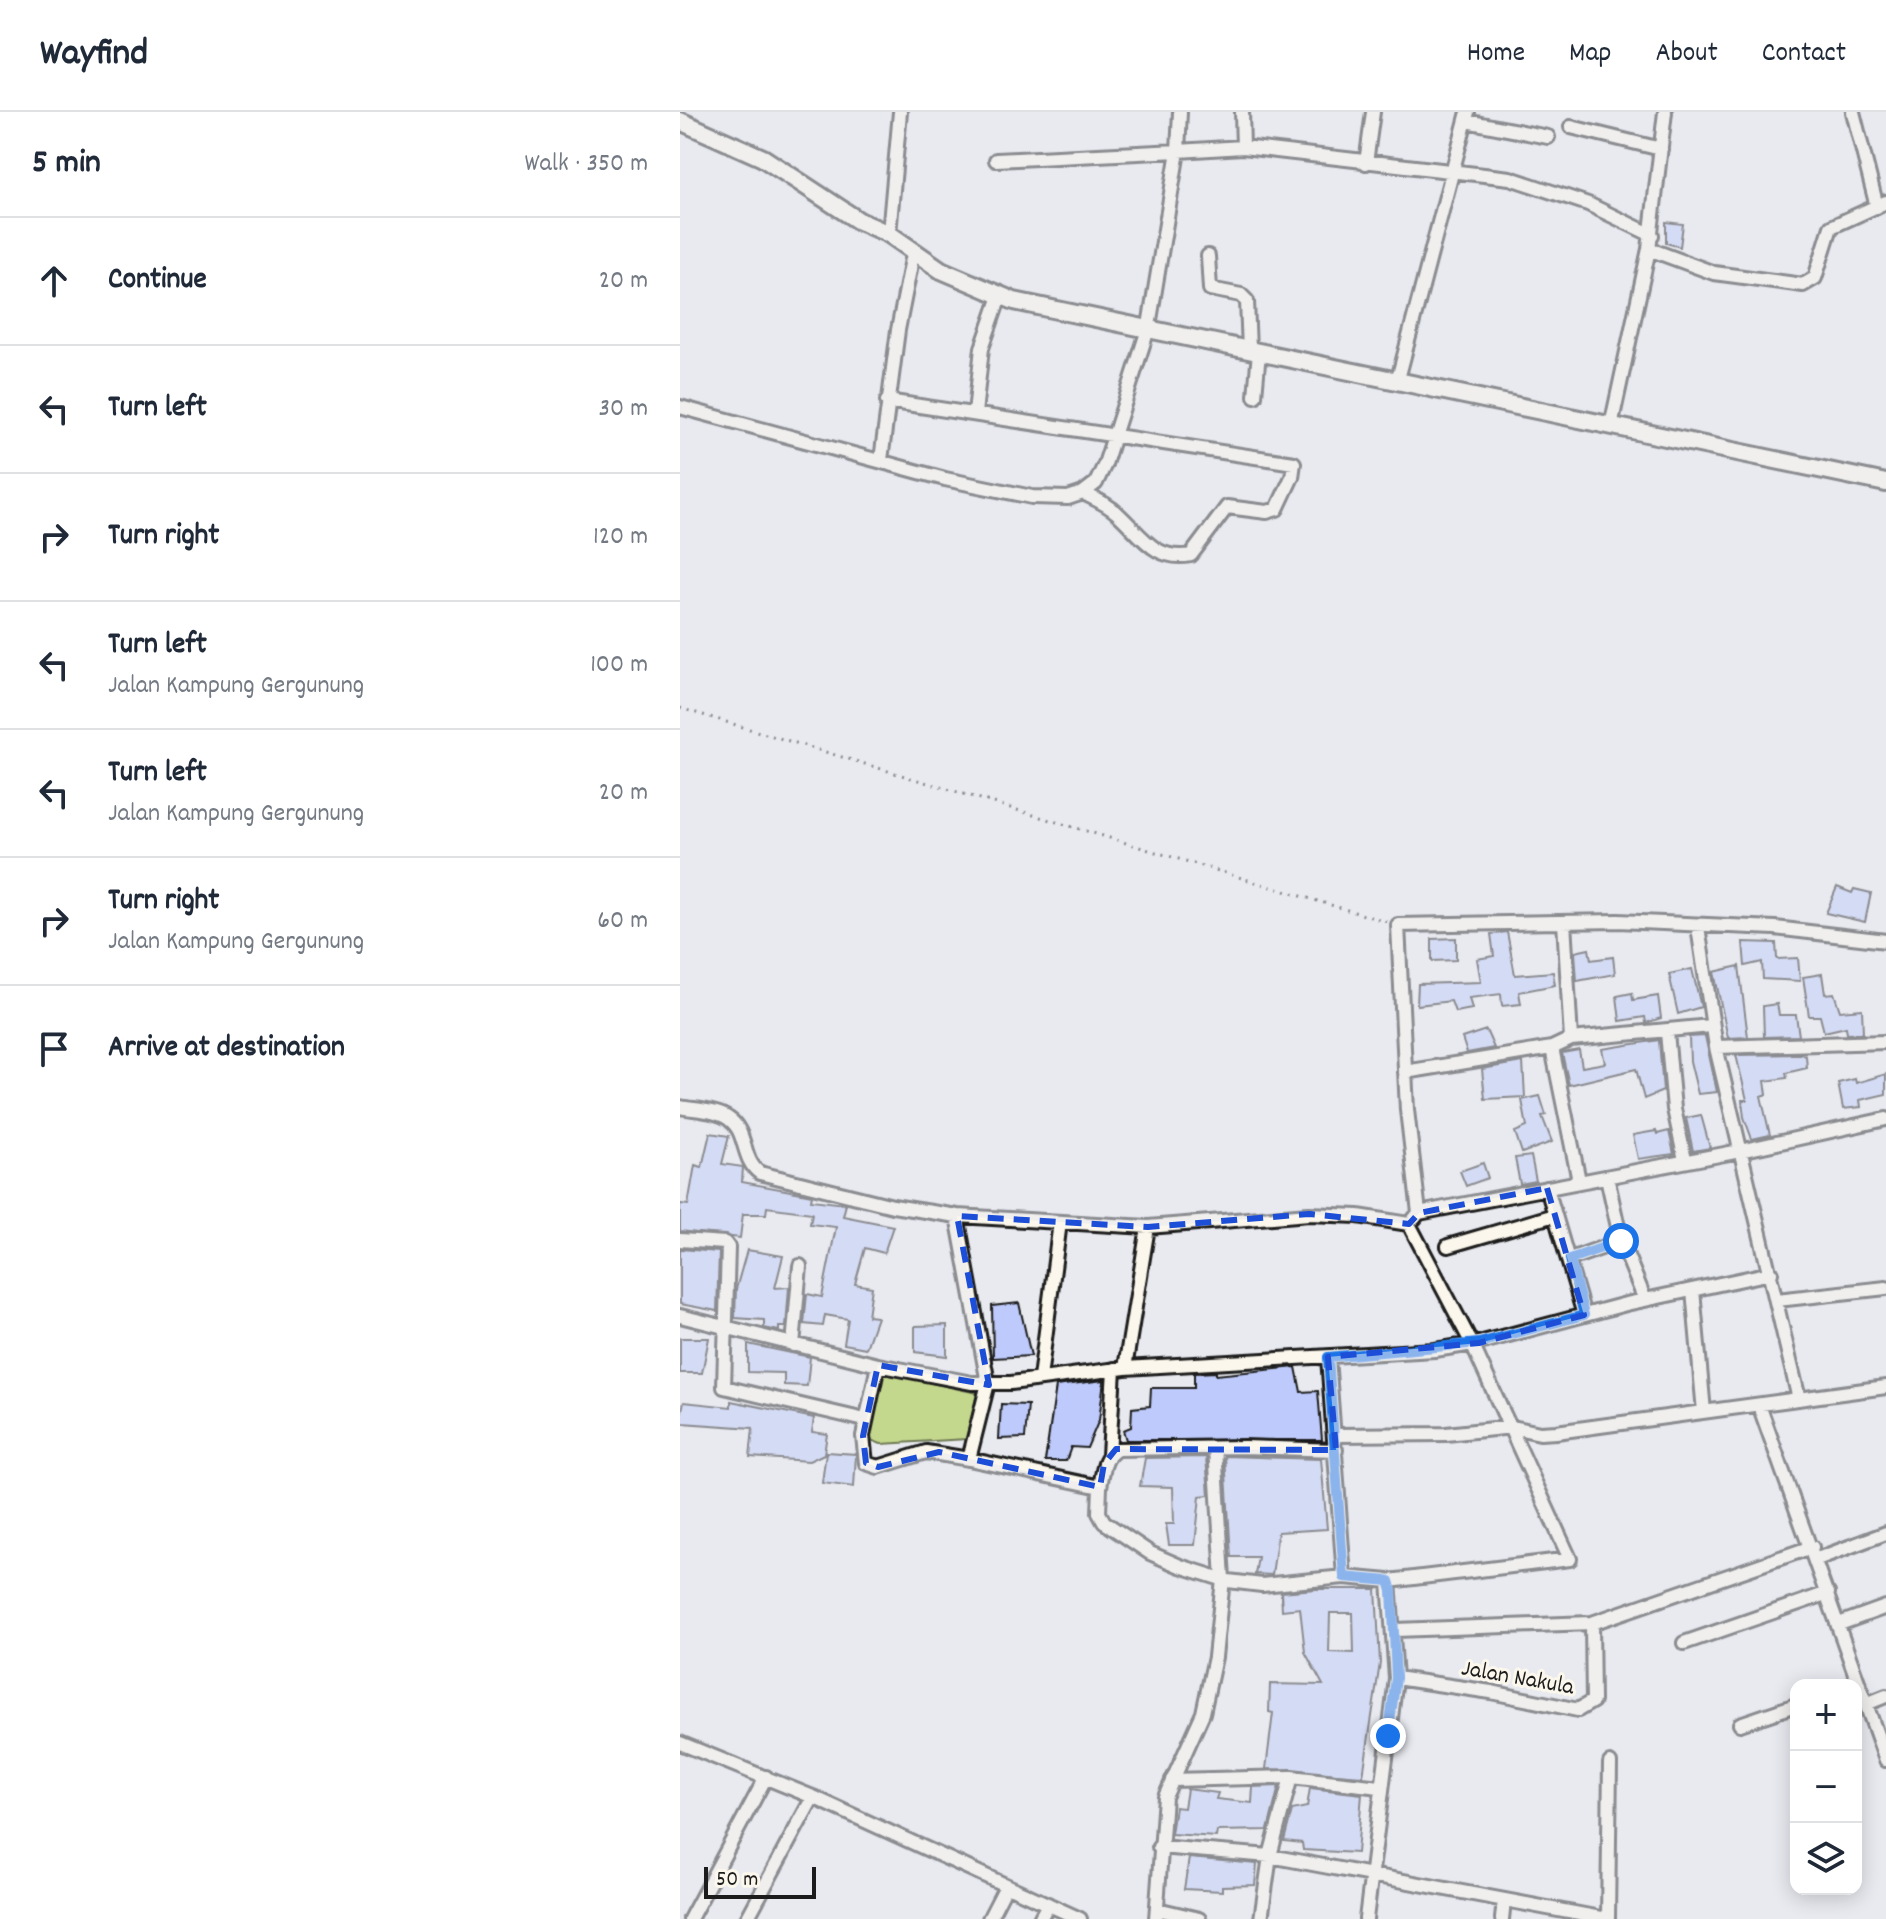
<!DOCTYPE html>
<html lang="en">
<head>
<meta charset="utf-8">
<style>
  body { margin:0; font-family:Dekko,sans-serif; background:#f6f6f7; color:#1f2937 }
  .controls { position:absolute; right:24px; bottom:24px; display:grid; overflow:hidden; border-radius:16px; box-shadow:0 4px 20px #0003 }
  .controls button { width:72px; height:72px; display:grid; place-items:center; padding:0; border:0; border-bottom:2px solid #e0e1e3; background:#fff; color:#1f2937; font:40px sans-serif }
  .scale { position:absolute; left:24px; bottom:20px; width:112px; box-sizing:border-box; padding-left:8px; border:4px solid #1c1c1c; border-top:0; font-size:22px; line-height:28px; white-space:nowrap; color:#1c1c1c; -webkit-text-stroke:6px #fbf7ec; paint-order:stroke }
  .stop { position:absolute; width:24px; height:24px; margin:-18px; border:6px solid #1a73e8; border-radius:50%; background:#fff }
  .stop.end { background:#1a73e8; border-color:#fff; box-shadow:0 2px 8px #0008 }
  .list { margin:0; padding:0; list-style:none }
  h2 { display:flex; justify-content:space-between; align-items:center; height:104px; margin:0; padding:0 32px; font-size:34px }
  h2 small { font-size:26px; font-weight:400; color:#747a83 }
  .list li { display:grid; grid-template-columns:52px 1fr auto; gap:24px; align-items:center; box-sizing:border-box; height:128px; padding:0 32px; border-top:2px solid #e0e1e3 }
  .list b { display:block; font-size:30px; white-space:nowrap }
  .list p { margin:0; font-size:26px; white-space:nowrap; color:#747a83 }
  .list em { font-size:26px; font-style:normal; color:#747a83 }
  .icon { flex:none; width:44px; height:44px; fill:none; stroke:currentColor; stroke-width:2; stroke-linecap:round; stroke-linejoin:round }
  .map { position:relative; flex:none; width:1206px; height:1807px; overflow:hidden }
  header { display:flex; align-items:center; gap:48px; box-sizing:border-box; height:112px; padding:0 40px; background:#fff; border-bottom:2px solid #e0e1e3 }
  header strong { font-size:38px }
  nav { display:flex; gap:44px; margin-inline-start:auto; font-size:28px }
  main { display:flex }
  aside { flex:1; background:#fff }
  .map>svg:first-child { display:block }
  .green { fill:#c4d88d; stroke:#707a54; stroke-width:2 }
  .building { fill:#bdcafb; stroke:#1c1c1c; stroke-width:2; fill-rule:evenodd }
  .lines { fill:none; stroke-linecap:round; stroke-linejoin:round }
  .minor-casing { stroke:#1c1c1c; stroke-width:18 }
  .tertiary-casing { stroke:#1c1c1c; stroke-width:22 }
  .path { stroke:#1c1c1c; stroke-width:3; stroke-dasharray:2 6; stroke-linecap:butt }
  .minor { stroke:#fbf7ec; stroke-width:12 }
  .tertiary { stroke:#fbf7ec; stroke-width:16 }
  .route { stroke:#1a73e8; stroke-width:10 }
  .marked { fill:none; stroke:#1d4ed8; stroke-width:6; stroke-dasharray:16 10; stroke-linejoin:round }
  .labels { text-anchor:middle; stroke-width:6; stroke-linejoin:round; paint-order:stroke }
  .street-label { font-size:24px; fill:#1c1c1c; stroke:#fbf7ec }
</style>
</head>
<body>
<header>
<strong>Wayfind</strong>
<nav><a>Home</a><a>Map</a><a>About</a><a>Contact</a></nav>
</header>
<main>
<aside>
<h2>5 min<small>Walk · 350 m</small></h2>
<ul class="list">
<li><svg class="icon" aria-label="ahead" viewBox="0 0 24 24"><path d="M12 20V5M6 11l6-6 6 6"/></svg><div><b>Continue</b></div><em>20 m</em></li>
<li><svg class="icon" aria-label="left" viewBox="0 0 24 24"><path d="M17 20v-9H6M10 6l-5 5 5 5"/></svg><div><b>Turn left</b></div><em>30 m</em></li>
<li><svg class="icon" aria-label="right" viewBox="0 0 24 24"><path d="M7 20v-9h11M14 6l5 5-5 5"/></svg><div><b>Turn right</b></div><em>120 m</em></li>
<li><svg class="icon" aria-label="left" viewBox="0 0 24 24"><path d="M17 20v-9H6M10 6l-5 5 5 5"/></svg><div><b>Turn left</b><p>Jalan Kampung Gergunung</p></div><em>100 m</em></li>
<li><svg class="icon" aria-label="left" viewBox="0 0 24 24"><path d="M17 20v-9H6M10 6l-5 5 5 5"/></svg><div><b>Turn left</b><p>Jalan Kampung Gergunung</p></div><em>20 m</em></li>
<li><svg class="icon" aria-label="right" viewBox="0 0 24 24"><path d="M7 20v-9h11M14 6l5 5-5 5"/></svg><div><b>Turn right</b><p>Jalan Kampung Gergunung</p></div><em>60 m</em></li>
<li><svg class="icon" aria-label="arrive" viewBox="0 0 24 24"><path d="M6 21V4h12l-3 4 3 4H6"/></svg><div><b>Arrive at destination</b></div></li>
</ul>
</aside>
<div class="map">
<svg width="1206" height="1807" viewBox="0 0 1206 1807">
  <rect width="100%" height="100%" fill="#e8eaf0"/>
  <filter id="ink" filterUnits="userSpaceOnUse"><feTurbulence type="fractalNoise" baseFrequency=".0125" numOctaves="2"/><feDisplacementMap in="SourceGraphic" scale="16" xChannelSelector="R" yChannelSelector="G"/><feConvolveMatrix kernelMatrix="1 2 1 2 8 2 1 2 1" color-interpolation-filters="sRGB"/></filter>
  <g filter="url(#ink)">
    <path class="green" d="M201,1260l96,21 -10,46 -86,5 -10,-4 -1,-30z"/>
    <path class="building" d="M986,110l17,2 -3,23 -14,-4z
      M1157,775l15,6 2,-4 17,4 -6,29 -39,-9z
      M827,820l8,43 38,-3 2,13 -36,7 2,12 -19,2 -1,-12 -32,4 3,11 -17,3 -4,-11 -34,4 1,-21 63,-2 -4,-23 17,-3 -3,-22z
      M776,826v22l-24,1v-22z
      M1063,830l33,1 1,16 21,-1 2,23 -37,-2 -1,-17 -17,4z
      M909,837l2,11 22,-3 2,17 -38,7 -2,-29z
      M1059,854l9,71 -20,1 -14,-66z
      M1012,857l9,38 -23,7 -9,-40z
      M1142,862l3,20 9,-1 6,18 22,-2 1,24 -16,1 -1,-7 -22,5 -4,-16h-11l-6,-39z
      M952,881l1,7 25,-4 3,22 -15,5 -1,-6 -25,4 -3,-25z
      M1097,892l2,11h17l3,21 -35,1 -1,-31z
      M806,918l8,18 -27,5 -5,-15z
      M1025,924l12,56 -19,2 -8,-33 -1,-24z
      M979,928l4,51 -19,8 -8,-30 -67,16 -7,-32 17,-3 3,17 23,-4 -3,-14z
      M1121,942l5,2 1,12 -21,5 1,5 -22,3 2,13 -6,2 9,39 -18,4 -8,-22 -2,-17h5l-11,-45z
      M843,950l2,35 -40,2 -3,-30z
      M1206,962v20l-26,6 1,7 -18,2 -5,-26 17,-4 1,4z
      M860,984l6,19 -4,1 10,26 -30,11 -7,-21 12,-5 -5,-27z
      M1021,1003l9,33 -17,3 -7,-33z
      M976,1019l1,3 12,-3 5,23 -36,5 -5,-24z
      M30,1021l19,3 -7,28 21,3 -1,15 70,13 -1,5 35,4 -3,12 50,10 -9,27 -19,-5 -10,36 17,3 -4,29 9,1 -11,31 -22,-4 4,-25 -23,-4 -2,11 -19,-2 3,-30 15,3 14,-70 -26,-3 2,-11 -45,-6 -1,7h-23l-3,24 -60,-7v-27l8,1 7,-40 7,2z
      M851,1044l5,25 -16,3 -5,-26z
      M803,1051l5,15 -22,8 -6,-15z
      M0,1137l39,3 -2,59 -37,-7z
      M67,1138l36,6 -8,32 14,-1 -3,40h-7v4l-15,-3v-8l-29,-2 1,-29z
      M339,1191l12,53 -38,2 -1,-52z
      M267,1213v31l-32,-4v-26z
      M0,1226h29l-7,35h-22z
      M68,1232l62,13 -3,29 -23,-1v-12l-36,-1z
      M616,1255l5,25 17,-1 4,49h-196l-3,-10 8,-3 1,-19 18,-2 1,-18h43v-15l22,-1v3z
      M424,1268l-5,40 -12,28 -16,-1 -5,14h-21l11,-75z
      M51,1289l83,17 -2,14 15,2 -3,20 -15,7 -59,-4 3,-29 -71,-5 -2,-5 4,-16 47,5z
      M321,1292l27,1 -3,33 -26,1z
      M146,1340l30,2 -2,33 -32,-4z
      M545,1344l96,3 6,70 -49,3 -6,43 -17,-1 3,-17h-27z
      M526,1345l3,38 -9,1 -5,49h-26l-3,-21h8l-1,-37 -33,-1 5,-28z
      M636,1477h60l4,74 -17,113 -97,-7 7,-56 -4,-1 1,-28 53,1 -18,-33 -5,-44 -18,2 -1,-18zM650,1501h23l1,40 -25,-1z
      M599,1674l-11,44 -51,1 -1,6 -45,-3 4,-27 9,1 3,-19 31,4 -2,6 36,4 1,-16z
      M630,1676l52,6 -5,59 -54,-3 -1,-7 -18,-2 8,-31 15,-3z
      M509,1746l68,6 -2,21 -33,1v5l-38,-2z"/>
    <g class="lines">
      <g class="minor-casing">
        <path id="minor" d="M562,0l1,35
          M1173,0l24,95
          M786,9l82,16
          M891,15l90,22
          M316,48l182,-9 2,-39
          M686,51l7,-51
          M209,122l11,-122
          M969,137l65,24 89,12 12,-7 16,-51 55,-25
          M528,144l2,33 31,6 6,6 2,49
          M718,267l70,-267
          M575,284l4,-44
          M207,289l407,62 -2,14 -15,32 -10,3 -40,-5 -36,48c-37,7 -50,-21 -74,-42 -11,-10 -22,-14 -34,-20
          M0,295l265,72 87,18 36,1 15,-5 13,-10 9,-19 44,-138 29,-175 65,-4 267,31 78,26 64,31
          M295,301l7,-65 18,-52
          M931,314l38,-177 16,-137
          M201,348l17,-130 15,-76
          M884,810l7,117
          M1018,815l18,120 83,352
          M987,920l7,77 11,51
          M1036,935l170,-5
          M872,936l27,133
          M725,960l147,-24 19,-9 140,-13
          M0,995c15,3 37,3 49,12 19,13 12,41 31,54l133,33 64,10 191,11 161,-13 49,2 51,8
          M927,1065l14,64 24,59
          M867,1076l37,127
          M739,1101l-12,-103 -9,-185 220,-4 157,7 111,13
          M277,1104l31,167 -19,76 131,28 -1,26 5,9 46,31 30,13 48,15 34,4 82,-8
          M734,1107l5,-6 321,-62 146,-32
          M0,1128l45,3 3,4 -4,140 141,33
          M768,1134l107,-31
          M890,1147l51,-18
          M1013,1178l11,122
          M1097,1188l109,-12
          M0,1204l198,49 94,18h39l114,-15 310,-18 44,-7 147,-39 145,-31
          M113,1233l7,-79
          M648,1245l16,220 45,4 7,97 -30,241
          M198,1253l-15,71 3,27 12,4 48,-15 43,7
          M445,1256l23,-141
          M360,1266l20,-156
          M1079,1293l127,355
          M656,1323l110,-1 66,-7 28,6 16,-1 330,-45
          M429,1343l5,-86
          M420,1375c3,-15 3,-30 17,-38l127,-2 92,3
          M1137,1447l69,-26
          M709,1469l181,-22 -98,-215 -63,-120
          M912,1511l220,-76
          M1159,1512l47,-17
          M715,1518l197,-7 1,78 -15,9 -87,-18 -95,-14
          M1004,1531l144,-50
          M1186,1592l20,-8
          M1060,1612l56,-19
          M0,1631l133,54 267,122
          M492,1668l119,-3 89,10
          M479,1735l111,9 336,63
          M477,1797l42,10
          M10,1807l76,-142
          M67,1807l66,-122
          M309,1807l17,-33
          M360,1807l8,-15
          M476,1807l9,-122 38,-84 12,-56 8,-78 -8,-131
          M581,1807l9,-63 21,-79
          M822,1807l2,-19
          M928,1807l2,-156"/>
      </g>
      <g class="tertiary-casing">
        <path id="tertiary" d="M0,9l83,37 96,63 30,13 52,36 73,31 872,182"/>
      </g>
      <path class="path" d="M0,596l707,214"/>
      <use href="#minor" class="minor"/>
      <use href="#tertiary" class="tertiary"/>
    </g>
  </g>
  <g class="lines" filter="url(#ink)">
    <path class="route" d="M708,1624l8,-58 -4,-87 -3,-10 -45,-4 -16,-220 151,-14 105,-28 -14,-56 51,-18"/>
  </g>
  <path d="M0 0H1206V1807H0ZM867,1076l37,127 -105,28 -151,14 8,93 -220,-1 -12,15 -4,23 -161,-35 -61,15 -12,-4 -3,-27 15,-71 111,20 -32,-169 191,11 161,-13 100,10 10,-11z" fill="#e8eaf0" fill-opacity=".55" fill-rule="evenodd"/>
  <path class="marked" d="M867,1076l37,127 -105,28 -151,14 8,93 -220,-1 -12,15 -4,23 -161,-35 -61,15 -12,-4 -3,-27 15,-71 111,20 -32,-169 191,11 161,-13 100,10 10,-11z"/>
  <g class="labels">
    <g class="street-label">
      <text transform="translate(838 1564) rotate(10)" y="8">Jalan Nakula</text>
    </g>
  </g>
</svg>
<div class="controls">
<button>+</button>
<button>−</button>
<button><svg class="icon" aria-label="layers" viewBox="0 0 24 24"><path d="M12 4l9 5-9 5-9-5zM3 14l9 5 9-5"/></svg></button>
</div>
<div class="scale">50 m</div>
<div class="stop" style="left:941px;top:1129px"></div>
<div class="stop end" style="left:708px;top:1624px"></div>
</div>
</main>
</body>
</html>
